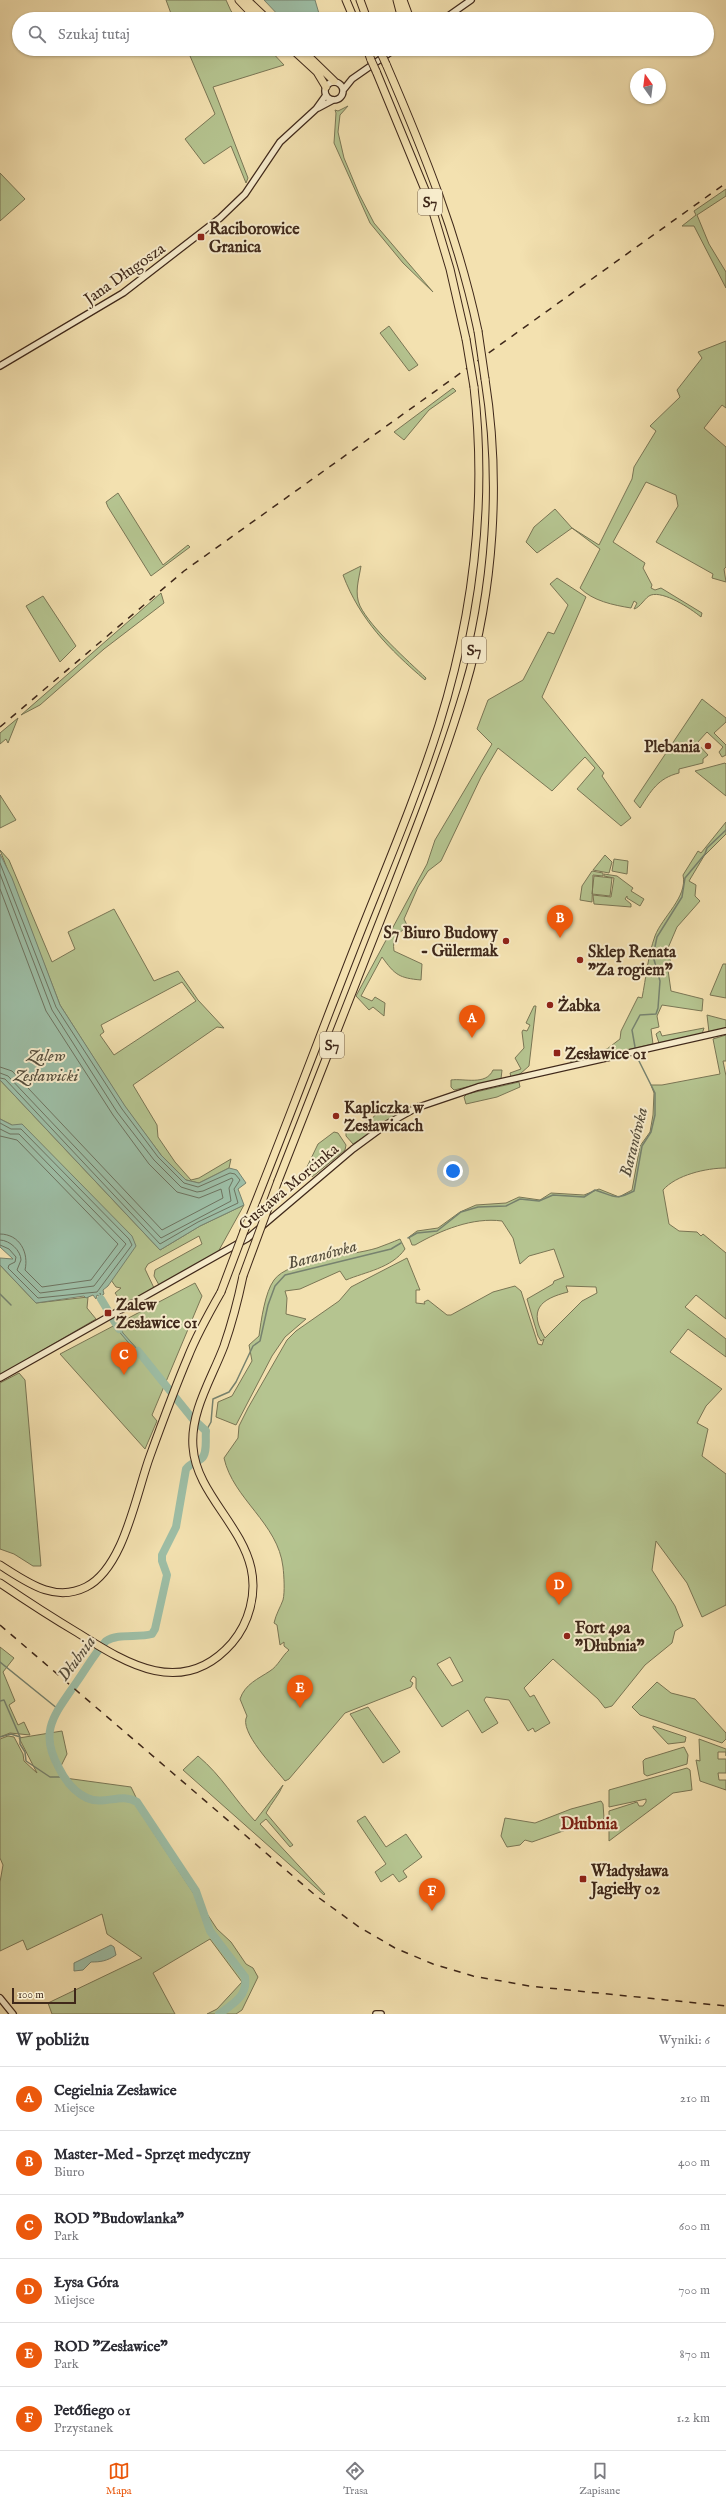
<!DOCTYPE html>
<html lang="pl">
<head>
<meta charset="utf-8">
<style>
  body { margin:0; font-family:"IM FELL English",serif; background:#f2f2f3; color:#2b2b33 }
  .compass { position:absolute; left:630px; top:68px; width:36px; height:36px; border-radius:50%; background:#fff; box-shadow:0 1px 3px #0004; rotate:346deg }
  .scale { position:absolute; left:12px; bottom:10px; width:64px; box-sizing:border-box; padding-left:4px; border:2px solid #3f281a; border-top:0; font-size:11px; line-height:14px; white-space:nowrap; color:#3f281a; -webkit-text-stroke:3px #f7eccc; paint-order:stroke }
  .you { position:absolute; left:453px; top:1171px; width:14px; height:14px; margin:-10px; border:3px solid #fff; border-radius:50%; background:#1a73e8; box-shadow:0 0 0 6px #1a73e833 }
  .badge { display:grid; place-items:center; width:26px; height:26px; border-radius:50%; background:#ea580c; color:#fff; font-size:13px; font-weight:700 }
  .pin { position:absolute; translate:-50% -33px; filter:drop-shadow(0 1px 2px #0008) }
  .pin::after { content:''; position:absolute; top:21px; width:14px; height:12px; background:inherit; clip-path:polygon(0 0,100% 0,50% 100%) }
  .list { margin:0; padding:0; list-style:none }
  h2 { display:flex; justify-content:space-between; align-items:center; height:52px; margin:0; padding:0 16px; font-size:17px }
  h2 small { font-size:13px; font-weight:400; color:#7c7c81 }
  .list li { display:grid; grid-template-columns:26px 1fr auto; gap:12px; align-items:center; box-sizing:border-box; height:64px; padding:0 16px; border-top:1px solid #e1e1e2 }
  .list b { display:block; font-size:15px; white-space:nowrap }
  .list p { margin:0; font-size:13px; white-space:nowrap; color:#7c7c81 }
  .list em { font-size:13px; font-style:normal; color:#7c7c81 }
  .icon { flex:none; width:22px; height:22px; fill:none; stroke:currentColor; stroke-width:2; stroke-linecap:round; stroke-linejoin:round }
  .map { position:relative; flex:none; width:726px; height:2014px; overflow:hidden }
  .search { position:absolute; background:#fff; box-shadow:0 1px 3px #0004; left:12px; right:12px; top:12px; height:44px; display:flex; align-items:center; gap:10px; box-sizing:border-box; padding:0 14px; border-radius:22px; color:#7c7c81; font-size:15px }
  .sheet { height:436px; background:#fff }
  nav { display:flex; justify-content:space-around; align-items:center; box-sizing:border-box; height:56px; border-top:1px solid #e1e1e2; background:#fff; font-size:11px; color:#7c7c81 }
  nav a { display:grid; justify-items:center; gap:2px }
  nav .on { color:#ea580c }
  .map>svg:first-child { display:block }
  .green { fill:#b5c490; stroke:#7a7655; fill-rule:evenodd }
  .water { fill:#9dbea6; stroke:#77826e }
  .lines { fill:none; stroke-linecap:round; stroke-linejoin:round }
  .shore { stroke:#6e7360; stroke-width:1 }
  .stream { stroke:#77826e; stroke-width:1.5 }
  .river { stroke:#9dbea6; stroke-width:8 }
  .secondary-casing { stroke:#3f281a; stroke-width:8 }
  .highway-casing { stroke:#3f281a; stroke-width:9 }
  .secondary { stroke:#f7eccc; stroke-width:5.5 }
  .highway { stroke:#f3e1b0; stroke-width:7 }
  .rail { stroke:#3f281a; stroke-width:1.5; stroke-dasharray:7 7; stroke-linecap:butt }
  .highway-bridge-casing { stroke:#3f281a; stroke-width:9; stroke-linecap:butt }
  .highway-bridge { stroke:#f3e1b0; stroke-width:7 }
  .poi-dot { fill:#8f2418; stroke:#f7eccc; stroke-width:1.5 }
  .labels { text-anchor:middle; stroke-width:4; stroke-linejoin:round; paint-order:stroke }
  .shield { fill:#f7eccc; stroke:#76634f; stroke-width:1 }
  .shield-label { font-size:15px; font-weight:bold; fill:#3f281a }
  .poi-label { font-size:16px; font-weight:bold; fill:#3f281a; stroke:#f7eccc; text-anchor:start }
  .street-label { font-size:16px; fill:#3f281a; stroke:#f7eccc }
  .water-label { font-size:17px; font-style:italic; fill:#564e3d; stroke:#f7eccc }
  .neighbourhood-label { font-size:17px; font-weight:bold; fill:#7a1f14; stroke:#f7eccc }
</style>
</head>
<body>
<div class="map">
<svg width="726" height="2014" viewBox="0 0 726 2014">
  <rect width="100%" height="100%" fill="#f3e1b0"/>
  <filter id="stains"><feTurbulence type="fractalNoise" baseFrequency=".005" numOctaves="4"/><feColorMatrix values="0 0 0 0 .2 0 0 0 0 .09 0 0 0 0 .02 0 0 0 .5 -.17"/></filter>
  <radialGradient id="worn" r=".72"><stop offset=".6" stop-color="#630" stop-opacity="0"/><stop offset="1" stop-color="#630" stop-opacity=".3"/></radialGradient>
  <path class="green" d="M166,0h60l5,11 8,8h-66z
    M187,49h82l15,16 -71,22 35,91 -2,5 -15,-37 -27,18 -19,-25 30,-25z
    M348,106l-8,9 -2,17 6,26 15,36 15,29 59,69 -30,-29 -33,-40 -36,-80 2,-30 -1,-3 3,1z
    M0,173l25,26 -25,22z
    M726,189v7l-29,19 12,29 17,28v16l-32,-62h-12l14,-11 -2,-4z
    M389,326l29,39 -9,6 -29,-38z
    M726,341v67l-4,-3 -18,23 22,19v120l-2,2 2,13 -14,-4 1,-4 -57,-32 22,-36 -2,-11 -30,-13 -33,60 32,21 -2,5 9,17 -1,3 4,2 6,-2 41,25 -1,4c-11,-9 -37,-26 -50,-22 -6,2 -10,12 -17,14l3,-6 -3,-2 -3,7c-18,-3 -38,-7 -51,-20l20,-39 -28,-21 -35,25 -11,-11 8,-15 21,-18 17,19 27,17 33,-66 2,-12 22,-36 -6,-5 30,-29 -3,-7 25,-32 -4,-6z
    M453,388l3,3 -27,19 -25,30 -10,-8z
    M118,493l45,72 25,-20 2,2 -39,29 -43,-69 -2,-5z
    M361,566c-2,13 -7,27 -1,40 11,22 48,55 66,72l-1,2c-36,-31 -65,-60 -82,-105z
    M557,578l29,19 -44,100 62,76 -2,3 29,42 -10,8 -44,-37 18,-21 -10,-11 -33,34 -54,-43 -17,29 -40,84 -13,10 -10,16 -14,32 4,8c-11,6 -16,11 -14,24l28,13 -1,16c-22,-2 -26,-5 -39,-23l-21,39 11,5 3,-4 10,6 -1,13 -11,-9 -4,3 -13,-14 71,-132 8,-24 57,-96 -15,-15 11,-29 35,-20 25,-48 6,2 14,-29 -18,-21z
    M161,593l3,10 -60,46 -64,56 -19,10z
    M43,596l33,50 -16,16 -34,-56z
    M702,699l24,19v4l-12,11 12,12v10l-4,2 -3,-5 4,-5 -16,-15 -10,11 11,12 -5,4v4l-24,6v4c-21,5 -28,18 -39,35l-6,-7z
    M18,718l-10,25 -2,-4 -6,5v-11z
    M725,763l1,1v32l-31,-25z
    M0,795l16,25 -16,8z
    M726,822v12l-22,22 -15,25 7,4 -1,11 5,5 -23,26 -9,21 4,22h-4l3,21 32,8 -1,12 -40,-6 -5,11 2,11 -8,2 2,15 -80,19 -4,-3 38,-11 13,-10 1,-8 17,-34 4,1c4,-20 6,-43 13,-62 7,-19 33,-39 28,-61l15,-24 3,2z
    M0,850l9,10 43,102 23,-13 -7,-17 46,-23 40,72 24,-10 20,29 26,28 -7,-1 -84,58 24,40 1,12 17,25 16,18 8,-2 32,-19 -2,9 -30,15 -13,-3 -25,-25 -36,-48 -65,-102zM182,982l14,19 -82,54 -14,-20 4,-3 -3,-7z
    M605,855l7,7 -3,11 -16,-3z
    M614,859l14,2 -1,13 -15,-3z
    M592,871l11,2v3l-10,-1 -1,27 -12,-2 2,-14z
    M604,874l13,2 16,12 -2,3 13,8 -4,7 -13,-8v-2l-2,3 6,5v3l-37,-3 -1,-9 18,2 3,-19 -10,-2z
    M594,876l18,2 -2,18 -18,-2z
    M723,964h3v34l-16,-3z
    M534,1006h2l-7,60 -9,8 -9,3 -1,-4 11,-4 -6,-11 9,-10 -2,-16 1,-2 4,1 3,-6 -4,-2z
    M707,1015l19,5v9l-17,3z
    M704,1028l-2,6 -43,9 -3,-9 4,-3 2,5z
    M726,1035v26h-3l3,15v92c-20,0 -50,7 -63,22l6,34 10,7 18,1 4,4 2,-2 23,19v66l-30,-24 -11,12 41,32v18l-38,-28 -18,23 52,37 -16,17 -9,17 11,6 -6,27 24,18v131l-24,12 -15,-34 -31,-42 -4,29 23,36 8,20 -8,5 -3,12 -27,22 -33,41 -7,2 -7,-9 -45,-40 -29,29 6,9 4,-2 16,28 -15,9 -2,-4 -5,3 -19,-31 -23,-3 -2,3 14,23 -16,10 -14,-23 -26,17 -26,-39v-10l-3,-2 -3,5 3,2 -2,4 -66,26 -56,66 -4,2c-10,-13 -47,-50 -38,-65l-7,-17c5,-15 18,-20 30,-28 8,-5 12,-15 19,-21l-5,-4v-4l-4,3 -3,-20 -3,-2c2,-9 6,-15 9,-23 2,-8 1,-24 0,-33 -5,-44 -50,-68 -59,-109l14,-20 1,-12 9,-18 39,-68 9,-9 43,-30 12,-14 56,-29 13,32h-4v13l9,1 -1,-2 4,-2 19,15h4l42,-23 22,-6 6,5 17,53 4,1 2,-6 -3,2 -3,-5 -11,-37 26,-15 1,-3 10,-4 -10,-28 -25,7 -9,8 -7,-26 -11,-17c-29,-4 -61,9 -87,24h-3l-3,-8 8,-6 21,-3 22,-16 16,-7 30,-2 13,-6 21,3 11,-7 33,2 15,-6 20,8 13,-7 8,-44 10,-14 3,-17 1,-22 -3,-8h11l58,-11 -7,-35zM566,1286l30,1 1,6 -15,8 -37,37c-17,-28 -5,-39 23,-46zM450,1657l13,24 -11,5 -15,-22z
    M493,1070h9l-1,9 -47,11 -3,-3v-7c13,-2 35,6 42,-10z
    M0,1080l160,170 40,-24 44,-21 -26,47 -59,33 -5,-9 1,-6 47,-26 -3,-8 -51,28 -3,5 9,19 -31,16 -8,-11 6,-5 -5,-1 -5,-7 3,-5 -102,-150 -12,-6z
    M519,1082l1,5 -23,10 -31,7 -2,-7 3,-3z
    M418,1103l-65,41 -7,-8v-7l25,-10 15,-13 4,9z
    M334,1132l4,1 8,12 -1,5 -33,27 -6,-8 12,-25z
    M400,1239l5,10c-13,19 -40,23 -59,31l-6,-9 -40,18 -15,2 2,7 -1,16 20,5 -21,18 -13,19 -36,69 -20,-8 2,-15 14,-6 20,-35 -3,-16 10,-9c2,-15 6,-44 15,-56 15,-21 78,-24 103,-32 8,-3 16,-6 23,-9z
    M0,1265l36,38 52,-6 -1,11 9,11 -96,56z
    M195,1283l7,13 -50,119 5,6 -12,28 -85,-95z
    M19,1373l6,7 16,186h-8l-19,-12 -14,-5v-166z
    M0,1647l14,11 -11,14 12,29 -6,4 9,20 6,-3 6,13 -20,-2 -10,4z
    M657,1682l14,11 24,6 31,34v6l-4,4 -82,-28 -8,-8z
    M368,1707l32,45 -17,11 -33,-49z
    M653,1726l33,11 -1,5 -17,2 -15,-16z
    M62,1731l5,23 -6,12 4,12 66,9 21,43 65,99 14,13 15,22 7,4 5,9 -16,33 -6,4h-29l10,-5 25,-27 -32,-43 -57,34 22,41h-123l-4,-11 94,-45 -35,-24 -5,-20 -75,36 -4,-10 -23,11v-69l3,-17 -3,-7v-119l8,-3 6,1 9,17 1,7 13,12 -18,-35z
    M699,1739l27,10v7v-4h-8v7h8v14h-8l1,7h7v10l-26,-9 -4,-21 4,1z
    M684,1747l4,8 -1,9 -40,12 -3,-2 -1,-13 2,-2z
    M198,1756c24,20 36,43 57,65l28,-36c-4,10 -11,17 -17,28l27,32 -3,2 -24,-28 -6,5 65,70 -1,1 -141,-125z
    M687,1768l3,2 2,20 -19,3 -64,48v-30l28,-9 2,4h4l3,-4v-3l-37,8v-17z
    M601,1801l2,3 1,14 -3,3 -35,9 -34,12 -7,-2 -5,5 -13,2 -6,-11 4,-18 30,5 36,-14z
    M365,1816l21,31 20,-13 16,23 -19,14 4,6 -8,5 -6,-8 -12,8 -6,-10 11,-8 -29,-43z"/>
  <path class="water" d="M264,0h51l5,17v2h-38z
    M0,854l12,24 48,127 65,101 36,49 25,25 13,3 30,-15 8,2 9,13 -8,6 6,16 -44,21 -40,24 -160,-170z
    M0,1119l12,6 10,-1 110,112 4,10 -28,40 -5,4 1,4 -3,2 -1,-3 1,4 -4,-2 -1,4 -3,-4 -7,3 -2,-2 -48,7 -36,-38v-7l13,1 -13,-12z
    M115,1319l8,14 23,26 -8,-5 -27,-32z
    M111,1945l3,2 2,8c-9,6 -15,7 -25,7l-8,8 -9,1v-8z"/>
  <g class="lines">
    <path class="shore" d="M0,863l56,144 66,102 36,48 26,26 14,4 32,-14 5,1 5,6 -6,9 4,14 -40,19 -38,22 -155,-165 -5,-1
      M0,874l52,136 65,102 37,48 27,27 16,5 6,-1 29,-13 1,2 -4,8 2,13 -70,37 -153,-162 -8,-3
      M0,889l46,122 67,104 36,49 28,28 22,6 22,-9 2,9 -61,32 -150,-159 -12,-4
      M0,1123l11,6h10l108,110 3,6 -35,47 -59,6 -30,-30 1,-3 6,-3 1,-5 -7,-8 -9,-4
      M0,1129l10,5h9l107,110 -32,42 -54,7 -23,-23 4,-10c0,-9 -11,-20 -21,-20
      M0,1136l17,4 101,104 -27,36 -49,7 -17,-17c4,-17 -5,-36 -25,-36"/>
    <path class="stream" d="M408,1238l9,-5 20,-2 24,-19 17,-5 28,-1 14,-7 19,2 14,-6 31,2 11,-7c20,6 19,11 39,1l8,-45 9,-14 4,-17v-22l-18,-36 -2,-10 -3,-17 8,-15 16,-1 2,-6 2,-27 -7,-25 4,-19 25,-40 3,-19 20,-24 2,-6 19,-18
      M0,1294l11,11
      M206,1431l5,-9 2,-23 16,-7 7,-10 17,-36 7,-5 8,-36 7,-19 10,-11 106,-26 10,-6
      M0,1662l58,47
      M0,1701l4,-1 16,37v7l5,8 1,9 24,16h13
      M0,1737l11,-3 9,3"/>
    <path class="river" d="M101,1299l18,30
      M138,1351l54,67 14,13c-1,7 2,23 -5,28 -5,4 -11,4 -15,10l-10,58 -14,28v6l5,14 -12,54 -3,5c-14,4 -34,-1 -46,7 -12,13 -20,28 -30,42 -21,31 -38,48 -17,85 6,12 15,24 28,30 17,8 34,-6 50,4l59,89 14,40 35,46c3,19 -12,27 -26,37"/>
    <g class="secondary-casing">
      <path id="secondary" d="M444,19l27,-19
        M325 91a9 9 0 1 1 18 0a9 9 0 1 1-18 0Z
        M344,89l8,-10 43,-30
        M318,108l15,-8
        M0,366l123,-73 97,-75 25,-24 35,-52 36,-33 10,-14
        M0,1378l248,-140 105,-89 34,-25 29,-16 62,-21 248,-56
        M0,1998l13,16
        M376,2014h5"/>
    </g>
    <g class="highway-casing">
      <path id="highway" d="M239,0l18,19
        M247,0l20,19
        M346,0l8,19
        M360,0l7,19
        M397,0l5,19
        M403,0l7,19
        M292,49l25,23 9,15
        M301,49l33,32
        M367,49l4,11
        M386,64c38,88 72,172 92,267
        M376,71l54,131 20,67 16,70
        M278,1181c36,-92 72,-183 108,-275 28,-72 57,-144 79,-218 29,-98 36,-208 20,-309
        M244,1231c39,-96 75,-193 113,-290 28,-71 59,-143 82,-216 34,-109 48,-224 35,-338
        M0,1565c27,17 54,38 86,22 38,-19 50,-93 64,-131 12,-33 24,-66 38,-99 9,-23 21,-44 33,-65
        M0,1583c25,17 51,34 78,50 49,31 105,66 154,10 17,-20 25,-49 19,-75 -10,-44 -55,-76 -58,-121 -3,-35 19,-69 31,-101 8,-23 14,-46 19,-70"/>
    </g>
    <use href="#secondary" class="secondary"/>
    <use href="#highway" class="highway"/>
    <path class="rail" d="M0,727l184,-156 542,-388
      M0,1625l315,270 44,32 36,21 38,16 40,12 56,10 197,20"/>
    <g class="highway-bridge-casing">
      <path id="highway-bridge" d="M381,53l5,11
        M371,60l5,11
        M478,331l7,48
        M466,339l8,48
        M243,1276l35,-95
        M221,1292l23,-61"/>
    </g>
    <use href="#highway-bridge" class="highway-bridge"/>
  </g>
  <g class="poi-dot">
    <rect x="197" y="233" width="8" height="8" rx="2"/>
    <circle cx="708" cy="746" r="4"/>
    <circle cx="506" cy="941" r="4"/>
    <circle cx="580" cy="960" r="4"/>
    <circle cx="550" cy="1005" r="4"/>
    <rect x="553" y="1049" width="8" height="8" rx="2"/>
    <circle cx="336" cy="1116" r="4"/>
    <rect x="104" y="1309" width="8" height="8" rx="2"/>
    <circle cx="567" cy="1636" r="4"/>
    <rect x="579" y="1875" width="8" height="8" rx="2"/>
  </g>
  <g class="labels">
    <g class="shield">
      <rect x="418" y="189" width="24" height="26" rx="3"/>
      <rect x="462" y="637" width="24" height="26" rx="3"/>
      <rect x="320" y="1032" width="24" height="26" rx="3"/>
    </g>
    <g class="shield-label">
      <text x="430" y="207">S7</text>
      <text x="474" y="655">S7</text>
      <text x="332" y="1050">S7</text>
    </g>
    <g class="poi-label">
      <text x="209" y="234">Raciborowice<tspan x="209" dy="18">Granica</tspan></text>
      <text x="700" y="752" text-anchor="end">Plebania</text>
      <text x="498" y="938" text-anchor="end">S7 Biuro Budowy<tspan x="498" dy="18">- Gülermak</tspan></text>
      <text x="588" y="957">Sklep Renata<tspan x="588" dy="18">"Za rogiem"</tspan></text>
      <text x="558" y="1011">Żabka</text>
      <text x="565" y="1059">Zesławice 01</text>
      <text x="344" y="1113">Kapliczka w<tspan x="344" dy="18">Zesławicach</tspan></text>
      <text x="116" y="1310">Zalew<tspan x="116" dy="18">Zesławice 01</tspan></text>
      <text x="575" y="1633">Fort 49a<tspan x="575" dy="18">"Dłubnia"</tspan></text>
      <text x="591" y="1876">Władysława<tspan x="591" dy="18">Jagiełły 02</tspan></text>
    </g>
    <g class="street-label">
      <text transform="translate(124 273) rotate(-35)" y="6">Jana Długosza</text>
      <text transform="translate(288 1186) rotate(-40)" y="6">Gustawa Morcinka</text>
    </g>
    <g class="water-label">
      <text x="46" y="1061">Zalew<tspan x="46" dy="20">Zesławicki</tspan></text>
      <text transform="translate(633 1142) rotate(-76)" y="6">Baranówka</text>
      <text transform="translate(322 1254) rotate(-15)" y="6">Baranówka</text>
      <text transform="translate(76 1658) rotate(-53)" y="6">Dłubnia</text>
    </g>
    <g class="neighbourhood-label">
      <text x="589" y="1829">Dłubnia</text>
    </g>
  </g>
  <rect width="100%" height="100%" filter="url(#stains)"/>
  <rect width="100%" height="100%" fill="url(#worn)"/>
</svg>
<svg class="compass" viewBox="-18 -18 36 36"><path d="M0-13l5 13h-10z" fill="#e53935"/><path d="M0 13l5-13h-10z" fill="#7c7c81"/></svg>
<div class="scale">100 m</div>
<div class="you"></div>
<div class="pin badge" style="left:472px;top:1038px">A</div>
<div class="pin badge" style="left:560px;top:938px">B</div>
<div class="pin badge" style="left:124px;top:1375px">C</div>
<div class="pin badge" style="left:559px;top:1605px">D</div>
<div class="pin badge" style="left:300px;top:1708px">E</div>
<div class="pin badge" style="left:432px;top:1911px">F</div>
<div class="search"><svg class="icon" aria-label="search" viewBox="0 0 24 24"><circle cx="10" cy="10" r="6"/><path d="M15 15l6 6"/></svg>Szukaj tutaj</div>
</div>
<section class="sheet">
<h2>W pobliżu<small>Wyniki: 6</small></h2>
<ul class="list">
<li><span class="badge">A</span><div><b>Cegielnia Zesławice</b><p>Miejsce</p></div><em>210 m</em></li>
<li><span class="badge">B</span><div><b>Master-Med – Sprzęt medyczny</b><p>Biuro</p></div><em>400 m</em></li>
<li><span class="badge">C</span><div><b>ROD &quot;Budowlanka&quot;</b><p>Park</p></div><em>600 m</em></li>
<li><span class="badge">D</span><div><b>Łysa Góra</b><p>Miejsce</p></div><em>700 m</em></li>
<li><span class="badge">E</span><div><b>ROD &quot;Zesławice&quot;</b><p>Park</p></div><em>870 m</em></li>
<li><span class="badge">F</span><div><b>Petőfiego 01</b><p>Przystanek</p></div><em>1.2 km</em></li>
</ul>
</section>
<nav>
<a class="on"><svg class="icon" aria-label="map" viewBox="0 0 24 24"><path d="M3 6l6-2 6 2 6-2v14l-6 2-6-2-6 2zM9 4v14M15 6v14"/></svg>Mapa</a>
<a><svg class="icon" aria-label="directions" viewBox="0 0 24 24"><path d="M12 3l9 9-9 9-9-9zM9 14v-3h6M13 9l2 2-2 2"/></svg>Trasa</a>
<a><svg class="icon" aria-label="saved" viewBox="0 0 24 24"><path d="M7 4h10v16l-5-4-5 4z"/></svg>Zapisane</a>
</nav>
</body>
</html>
